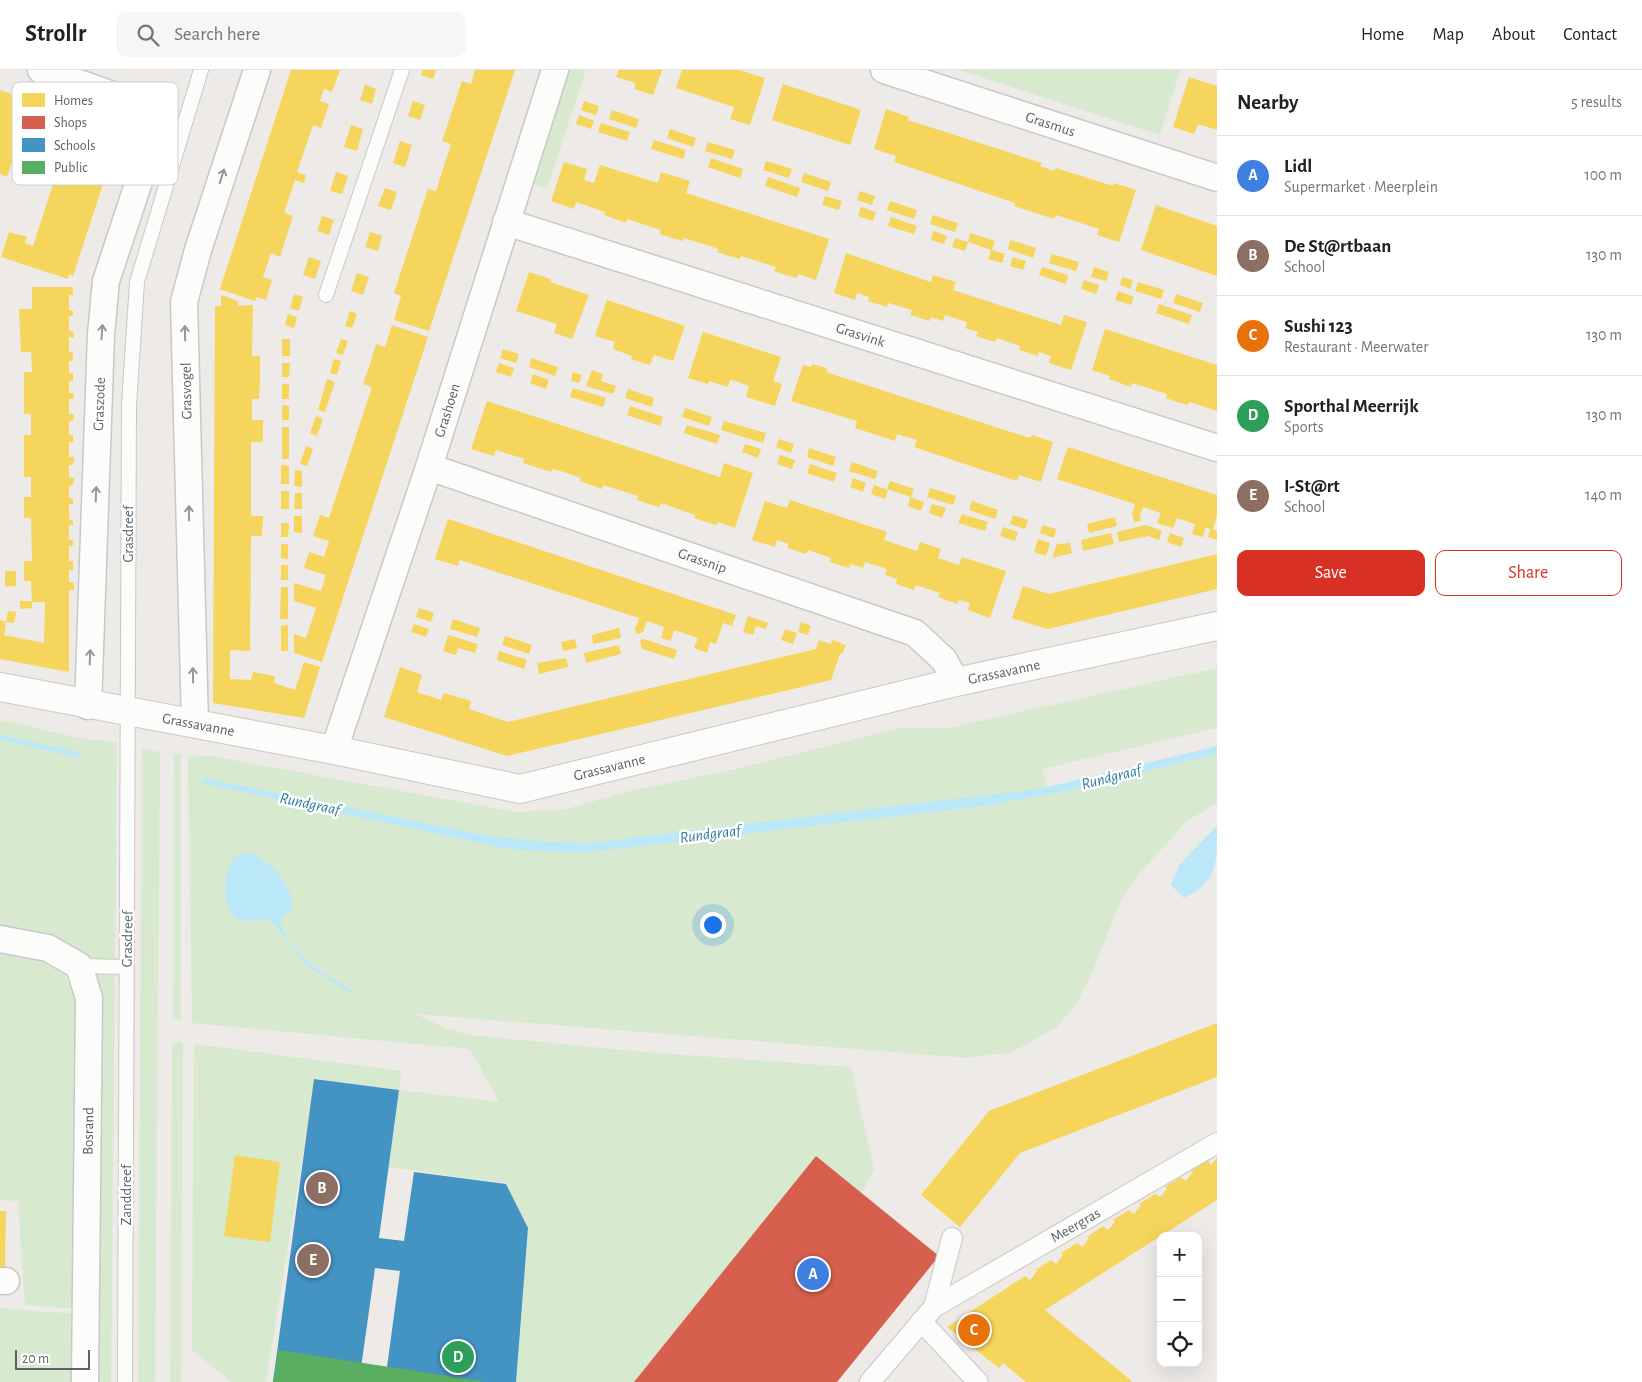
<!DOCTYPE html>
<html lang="en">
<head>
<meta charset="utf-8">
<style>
  body { margin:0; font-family:"Alegreya Sans",sans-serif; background:#f6f6f6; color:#202124 }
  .controls { position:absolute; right:15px; bottom:15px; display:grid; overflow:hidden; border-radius:10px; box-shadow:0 5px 20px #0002 }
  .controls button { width:45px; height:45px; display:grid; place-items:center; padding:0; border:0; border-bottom:1px solid #e0e0e0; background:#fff; color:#202124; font:25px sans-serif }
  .scale { position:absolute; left:15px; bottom:12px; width:75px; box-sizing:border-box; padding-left:5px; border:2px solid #5c6266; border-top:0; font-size:14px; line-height:18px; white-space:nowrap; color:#5c6266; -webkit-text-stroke:4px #fff; paint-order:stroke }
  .you { position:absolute; left:712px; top:854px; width:18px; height:18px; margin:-12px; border:4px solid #fff; border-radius:50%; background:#1a73e8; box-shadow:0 0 0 8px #1a73e833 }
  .badge { display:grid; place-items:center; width:32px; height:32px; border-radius:50%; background:#d93025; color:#fff; font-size:16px; font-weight:700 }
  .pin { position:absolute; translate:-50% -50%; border:2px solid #fff; box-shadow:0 1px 5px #0006 }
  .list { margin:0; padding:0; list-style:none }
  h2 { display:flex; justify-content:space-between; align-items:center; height:65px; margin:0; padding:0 20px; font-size:21px }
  h2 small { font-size:16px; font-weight:400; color:#757577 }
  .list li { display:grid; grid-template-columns:32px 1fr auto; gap:15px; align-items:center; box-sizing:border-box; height:80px; padding:0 20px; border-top:1px solid #e0e0e0 }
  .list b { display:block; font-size:19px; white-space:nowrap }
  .list p { margin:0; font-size:16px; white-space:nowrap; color:#757577 }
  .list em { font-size:16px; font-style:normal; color:#757577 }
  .actions { display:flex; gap:10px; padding:15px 20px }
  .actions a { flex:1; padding:11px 0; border:1px solid #d93025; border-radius:10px; text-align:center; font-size:18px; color:#d93025 }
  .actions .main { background:#d93025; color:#fff }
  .icon { flex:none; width:28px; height:28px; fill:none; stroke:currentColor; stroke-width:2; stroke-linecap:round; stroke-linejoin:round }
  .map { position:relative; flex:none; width:1217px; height:1312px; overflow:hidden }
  header { display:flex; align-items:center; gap:30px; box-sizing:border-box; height:70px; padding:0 25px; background:#fff; border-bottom:1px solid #e0e0e0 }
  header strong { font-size:24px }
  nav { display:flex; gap:28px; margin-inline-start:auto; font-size:18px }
  .search { width:350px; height:45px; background:#f6f6f6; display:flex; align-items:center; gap:12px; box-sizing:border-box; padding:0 18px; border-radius:10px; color:#757577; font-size:19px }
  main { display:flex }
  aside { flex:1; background:#fff }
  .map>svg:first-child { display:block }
  .green { fill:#d7ead0 }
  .water { fill:#bbe8f8 }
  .homes { fill:#f6d55c }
  .shops { fill:#d6604d }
  .schools { fill:#4393c3 }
  .public { fill:#5aae61 }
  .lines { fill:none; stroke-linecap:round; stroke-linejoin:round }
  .service-casing { stroke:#c8c8c8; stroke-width:16 }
  .pedestrian-casing { stroke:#c8c8c8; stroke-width:22 }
  .minor-casing { stroke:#c8c8c8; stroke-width:29 }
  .tertiary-casing { stroke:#c8c8c8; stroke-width:30 }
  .service { stroke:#fcfcfb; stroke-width:14 }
  .pedestrian { stroke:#fcfcfb; stroke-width:20 }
  .minor { stroke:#fcfcfb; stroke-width:26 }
  .tertiary { stroke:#fcfcfb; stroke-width:28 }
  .oneway { stroke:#94989a }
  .labels { text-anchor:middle; stroke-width:5; stroke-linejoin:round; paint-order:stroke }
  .street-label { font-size:15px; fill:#5c6266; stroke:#fff }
  .water-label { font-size:16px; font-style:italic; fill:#307aa0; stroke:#fff }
  .key { fill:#fff; stroke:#ced0d1; stroke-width:1 }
  .key-label { font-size:14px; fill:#5c6266 }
</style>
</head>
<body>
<header>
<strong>Strollr</strong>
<div class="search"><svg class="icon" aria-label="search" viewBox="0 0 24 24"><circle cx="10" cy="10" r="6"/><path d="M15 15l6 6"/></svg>Search here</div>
<nav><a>Home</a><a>Map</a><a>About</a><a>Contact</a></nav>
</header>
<main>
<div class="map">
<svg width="1217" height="1312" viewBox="0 0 1217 1312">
  <rect width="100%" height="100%" fill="#edeae7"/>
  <path class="green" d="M567,0h19l-39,119 -19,-7z
    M959,0h221l-20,65z
    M1217,598v60l-175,41 6,22 169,-37v49l-30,18 -48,53 -18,26 -28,71 -18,35 -19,22 -44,24 -44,6 -552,-44 31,15 23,6 174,17 207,15 23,102 -12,24 -46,-36 -182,225h-120l14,-154 -23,-45 -117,-16 11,-77 -84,-11 -49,303h-35l-39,-32 2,-306 207,27 -2,19 100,12 -29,-53 -278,-26 -4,-266 23,-1 304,56 48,-2 67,-19 110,-23 159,-40h50z
    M0,650l84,19 33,3 -6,640h-14l2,-386 -10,-40 -39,-19 -50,-10z
    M142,679l18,3 -5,630h-17z
    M181,683v267l-8,-2 1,-264z
    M0,883l43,9 22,13 10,20 4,314 -54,-4 -7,-104 -18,-1z
    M183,972l-2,340h-11l2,-339z
    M0,1238l77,6 -5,68h-72z"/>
  <path class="water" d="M0,665l82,18 -1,5 -81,-18z
    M1217,676v8l-151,37 -76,14 -410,48 -72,-4 -306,-66 1,-5 286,58 56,6 46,1 453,-55z
    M1217,756c0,39 0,56 -33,72l-13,-13 8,-20z
    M249,782c20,7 49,37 42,60l-11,6c1,21 30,47 47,58 9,5 19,8 26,17l-2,1 -45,-29 -26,-34 -13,-12c-9,1 -23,4 -31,-1 -15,-11 -13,-50 -1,-61z"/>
  <path class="homes" d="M291,0h49l-8,22 -8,-3 -4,12 9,3 -8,24 -8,-3 -16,47 9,3 -2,8 -9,-3 -11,33 9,3 -13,41 -9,-4 -8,24 9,3 -6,20 -10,-3 -1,4 -35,-12z
    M423,0h13l-3,9 -12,-4z
    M475,0h40l-86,261 -35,-11 7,-24 -7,-3 34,-104 8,2 15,-47 -9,-3 20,-60 9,3z
    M619,0h43l-9,25 -19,-6 2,-6 -20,-6z
    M682,0h57l26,8 -15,47 -20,-6 4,-12 -58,-19z
    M1189,7l28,9v44l-19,-6 -4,10 -21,-7z
    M365,14l11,5 -4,15 -12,-4z
    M783,14l78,26 -11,35 -78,-25z
    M0,20l100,33 -1,2 21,7 -47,144 -4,-2 -1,5 -67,-22 8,-25 18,5 -2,6 8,3 25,-77 24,7 3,-9 -65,-21 -4,10 -2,-1 -7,22 -7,-3z
    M413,31l12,4 -5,15 -12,-4z
    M584,31l15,5 -3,9 -15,-5z
    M886,39l23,8 -1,3 134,43 -2,3 14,5 2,-3 57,18 1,-3 22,7 -17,52 -22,-7 2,-6 -43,-14 -2,4 -40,-13 1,-3 -121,-41 2,-6 -22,-7z
    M612,40l27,9 -3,9 -27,-9z
    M579,45l15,6 -3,8 -15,-5z
    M601,53l29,9 -3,9 -29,-9z
    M351,55l12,4 -6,22 -13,-4z
    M670,59l26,9 -3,9 -26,-9z
    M654,70l32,10 -3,9 -32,-10z
    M400,71l12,4 -7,22 -12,-4z
    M708,72l27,8 -3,9 -27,-8z
    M711,88l32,11 -3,9 -32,-11z
    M766,91l26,8 -3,9 -26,-8z
    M564,92l23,7 -3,11 10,3 6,-18 58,18 3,-11 29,9 -4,12 143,46 -13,41 -18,-6 -1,4 -11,-3 -12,-4 2,-4 -35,-11 -1,3 -11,-3 -12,-4 2,-3 -35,-11 -1,3 -11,-3 -12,-4 1,-4 -34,-11 -1,4 -22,-8 1,-3 -29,-10 -2,7 -23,-8z
    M336,102l12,4 -6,18 -12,-3z
    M804,103l27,9 -3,9 -27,-9z
    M768,107l32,11 -3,9 -32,-11z
    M385,118l12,4 -6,18 -13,-4z
    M860,121l15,5 -3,9 -15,-5z
    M825,126l17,5 -3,9 -17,-5z
    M890,131l27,9 -3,9 -27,-9z
    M1156,135l61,21v50l-76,-26z
    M861,137l15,5 -3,9 -15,-5z
    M933,145l25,8 -3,9 -25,-8z
    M322,146l12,4 -5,15 -12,-4z
    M891,147l26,9 -3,8 -26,-8z
    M933,161l14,5 -3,8 -13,-4z
    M370,162l12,4 -4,15 -13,-4z
    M970,163l25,8 -3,9 13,4 -3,9 -14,-4 3,-9 -23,-8z
    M955,168l13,4 -3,9 -13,-4z
    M1010,170l26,8 -3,10 -25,-9z
    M846,183l85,29 2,-7 23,7 -3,8 108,35 3,-10 23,7 -16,48 -22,-7 2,-7 -12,-4 -1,4 -19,-6 1,-4 -23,-8 -2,4 -19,-6 2,-4 -13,-4 2,-6 -22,-7 -2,6 -12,-4 -1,4 -20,-6 2,-5 -24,-7 -1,4 -19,-6 1,-4 -12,-4 -2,7 -21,-7z
    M1052,184l27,8 -3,9 -27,-8z
    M309,187l12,4 -6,18 -12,-4z
    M1013,187l13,4 -3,9 -13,-4z
    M1042,197l26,8 -2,9 -27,-9z
    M1094,197l15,5 -3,9 -15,-4z
    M529,202l22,7 -1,3 39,13 -17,44 -18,-6 3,-9 -41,-13z
    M357,203l12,4 -6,18 -12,-4z
    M1122,207l11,3 -3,9 -10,-4z
    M1084,210l15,5 -3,9 -15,-5z
    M1138,212l26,8 -3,9 -26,-8z
    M32,217h41v8h-4v15l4,1v5h-4v15h4l1,7 -5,-1v15l4,1v8h-4v12h4v8h-4v12h4l1,2 -1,4h-4v15h4l1,2 -1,5h-4v14h4v7h-4v15h5l-1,8h-4v12l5,1 -1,7 -4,1v11l4,2v5h-4v15l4,2v4h-4v15h4v6h-4v15h4v9h-4v12l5,1v7h-5v82l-69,-13v-39l6,2 2,-11 8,1 -2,11 -8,-1 -2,13 40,8 1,-41h-13l-1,-21h-7v-20h8l-1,-43h-7v-21h7v-20h-7v-42h7v-21h-7v-42h8l-1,-20h-10l-2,-43h13z
    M1118,221l16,6 -3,8 -16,-5z
    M294,224l9,3 -4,14 -9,-3z
    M1176,224l27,9 -3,9 -27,-9z
    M221,225l17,6v5l15,-1 -1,51h8v22l-1,21h-7v21h11v22h-12v74h12l-1,20h-11l-1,115 -20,-1v29l21,1 2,-8 22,4 -1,7 21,7 9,-28 16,5 -16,51 -91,-15 2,-397h6z
    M607,230l78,26 -12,35 -19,-6 -4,10 -19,-6 1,-3 -19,-7 2,-7 -20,-6z
    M1159,234l33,11 -3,9 -33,-11z
    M350,241l7,3 -5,14 -7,-2z
    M288,244l9,3 -3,11 -9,-3z
    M392,255l36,12 -106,325 -28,-9v-19l12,4 10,-30 -22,-7v-18l27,8 5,-16 -22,-7 5,-16 15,5 5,-16 -16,-5 7,-21 9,3 43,-131 -9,-3 7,-20 6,-20 9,3z
    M1105,259l112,36v46l-28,-9 -1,3 -11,-3 -11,-4 1,-4 -35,-11 -1,4 -22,-8 1,-3 -18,-6z
    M703,262l78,25 -8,24 9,3 -7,22 -29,-9 3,-11 -13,-5 -6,-1 -2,7 -19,-6 -1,3 -20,-6z
    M282,269h8v17h-8z
    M341,269l7,2 -5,14 -7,-2z
    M503,279l16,5 -3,9 -16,-5z
    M531,288l27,9 -3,9 -26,-9z
    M334,289l7,2 -4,14 -7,-2z
    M282,293h8l-1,14h-7z
    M499,293l15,5 -3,9 -15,-5z
    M812,294l15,4 -1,4 191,62 13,4 2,-3 21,7 -12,40 -22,-7 -2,6 -22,-7 -81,-27 3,-7 -20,-6 -2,7 -40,-13 2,-7 -66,-20 12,-36 8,2z
    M592,300l11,4 -2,7 15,5 -3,8 -27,-8z
    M573,302l9,3 -3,8 -8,-2z
    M533,304l16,6 -3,9 -16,-6z
    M327,309l8,3 -10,30 -7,-2z
    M282,314h7v15h-7z
    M573,318l33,10 -3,9 -33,-10z
    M628,319l26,9 -2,9 -27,-9z
    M487,331l233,76 4,-14 29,10 -18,55 -17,-6 -2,3 -10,-3 -12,-4 1,-3 -34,-12 -2,4 -10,-3 -12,-4 1,-4 -35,-11 -1,4 -22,-8 1,-3 -17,-6 -11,-3 -2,3 -28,-9 1,-4 -28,-9 -2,6 -23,-7z
    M282,335l7,1v14h-7z
    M630,336l33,11 -3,9 -33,-11z
    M685,338l27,9 -3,9 -27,-9z
    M316,346l7,3 -6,17 -7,-3z
    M724,351l42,12 -3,10 -42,-13z
    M687,355l33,10 -3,9 -33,-11z
    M282,357h7v32h-7z
    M779,369l15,5 -3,9 -15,-6z
    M745,374l16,5 -3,9 -16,-6z
    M306,376l7,3 -6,17 -7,-2z
    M1068,377l149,48v21l-4,13 4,2v9l-9,-3 2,-8 -4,-2 -3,10 -11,-3 3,-10 -18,-6 -4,10 -16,-5 4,-10 -18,-6 -3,8 1,6 -7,1 -2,-8 3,-10 -78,-25z
    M809,378l27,9 -3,9 -26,-9z
    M780,385l15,5 -3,9 -15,-5z
    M852,392l26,9 -3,8 -26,-8z
    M810,394l27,9 -3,9 -27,-9z
    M281,395l8,1v18h-8z
    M295,400l7,1v16l-8,-1z
    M853,408l13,5 -3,9 -13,-5z
    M890,411l24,8 -3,8 -24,-8z
    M874,415l14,5 -3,9 -14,-5z
    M930,418l26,8 -3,9 -26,-8z
    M281,421h8v18h-8z
    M295,423h7v16h-8z
    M910,427l14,5 -3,9 -13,-5z
    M790,430l97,32 -3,8 33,11 3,-9 21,7 -3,9 21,7 3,-8 44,14 -16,47 -22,-8 2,-7 -11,-3 -2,4 -19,-7 2,-4 -24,-8 -2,5 -18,-6 1,-5 -12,-4 2,-6 -22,-7 -2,6 -12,-4 -2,4 -19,-6 1,-4 -23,-8 -2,4 -19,-6 2,-4 -12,-4 -2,7 -23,-7 13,-39 22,7z
    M972,431l26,9 -3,9 -26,-9z
    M932,434l14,4 -4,10 -13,-5z
    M962,444l26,8 -3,9 -27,-8z
    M1013,445l15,5 -3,9 -15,-5z
    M294,446h8v17l-8,-1z
    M1115,447l2,9 -28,7 -2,-9z
    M448,449l288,96 -4,11 -9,-3 -7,21 -6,-2 -3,11 -13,-5 4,-10 -24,-8 -3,11 -10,-3 3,-11 -17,-6 -4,11 -6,2 -2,-5 4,-11 -179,-58 -2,6 -23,-7z
    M281,453h8l-1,14h-7z
    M1043,455l13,4 -2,9 -14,-5z
    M1146,455l16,6 -3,9 -11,-4 -29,6 -2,-10z
    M1003,457l15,5 -3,9 -15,-5z
    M1111,463l3,11 -31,7 -2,-11z
    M1170,463l14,5 -3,9 -14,-5z
    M1038,469l12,4 -4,13 -12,-4z
    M1070,473l2,10 -20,5 5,-14z
    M281,474h7v15l-7,-1z
    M1217,484v35l-170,40 -35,-11 11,-32 26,8z
    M281,495h7v15h-7z
    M5,501h11v15l-11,1z
    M281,517h7v32h-8z
    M20,531h12v7l-12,1z
    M419,538l15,5 -3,9 -15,-5z
    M748,546l20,7 -2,6 -10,-3 -3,9 -10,-3z
    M453,549l27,9 -3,9 -27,-8z
    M801,552l10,4 -3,9 -10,-3z
    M414,554l15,5 -3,8 -15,-5z
    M288,555v26h-7v-25z
    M619,558l2,10 -28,6 -1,-9z
    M785,559l12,4 -4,11 -12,-4z
    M448,565l30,9 -3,9 -17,-5 -2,7 -13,-4z
    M505,566l27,9 -3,9 -27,-9z
    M575,569l2,9 -14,3 -2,-9z
    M644,569l33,11 -3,9 -32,-10 -2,-9z
    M819,570l12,4 1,-4 10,3 -1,4 2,-3 3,1 -4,9h-2l-9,26 -324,76 -123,-39 16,-50 22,8 -5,17 24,8 3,-7 27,8 -2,8 39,13 308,-73z
    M619,575l2,9 -35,9 -2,-10z
    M499,581l28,9 -3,9 -27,-9z
    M566,588l2,9 -29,7 -2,-11z
    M1217,953v54l-197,76 -60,74 -39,-32 68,-84z
    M235,1085l45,7 -10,80 -46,-6z
    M1217,1088v42l-172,110 88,72h-107l-23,-19 -4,5 -52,-41 78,-51 5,4 7,-9 -1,-1 15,-10 5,4 7,-9 -2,-2 16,-10 5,4 7,-9 -2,-1 16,-11 5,4 7,-8 -2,-2 16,-10 5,4 7,-9 -2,-1 16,-10 5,3 7,-8 -2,-2 16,-10 5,4 7,-9 -2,-2 16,-10 4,5z
    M0,1141h6l-1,56h-5z"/>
  <path class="shops" d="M816,1086l123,100 -102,126h-203z"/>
  <path class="schools" d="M314,1009l85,11 -20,148 25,3 10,-69 92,12 22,44 -12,154h-131l15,-111 -25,-3 -16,114h-86z"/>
  <path class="public" d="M278,1280l203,31v1h-208z"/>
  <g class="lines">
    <g class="service-casing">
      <path id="service" d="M326,225l76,-225
        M79,896l48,1
        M125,1312l4,-977 8,-123 64,-212"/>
    </g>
    <g class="pedestrian-casing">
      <g id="pedestrian">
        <path d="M934,1237l18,-69"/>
        <path d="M921,1251l57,61"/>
        <path id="s1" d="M870,1312l64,-75 283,-164"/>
      </g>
    </g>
    <g class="minor-casing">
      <g id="minor">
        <path d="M41,0l121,42 -56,169 -5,53 -13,372"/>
        <path id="s2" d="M884,0l333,108"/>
        <path id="s3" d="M506,152l711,226"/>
        <path id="s4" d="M429,397l486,166 29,27 12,22"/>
        <path d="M195,654l-11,-422 14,-52 59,-180"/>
        <path id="s5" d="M334,680l95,-283 126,-397"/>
        <path d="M0,869l48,9 31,18 10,32 -4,384"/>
        <path d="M0,1211h6"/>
      </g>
    </g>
    <g class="tertiary-casing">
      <g id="tertiary">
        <path id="s6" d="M0,617l334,63 186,39 436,-107 261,-56"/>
      </g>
    </g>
    <use href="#service" class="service"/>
    <use href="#pedestrian" class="pedestrian"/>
    <use href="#minor" class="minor"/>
    <use href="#tertiary" class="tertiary"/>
  </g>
  <defs><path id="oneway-shaft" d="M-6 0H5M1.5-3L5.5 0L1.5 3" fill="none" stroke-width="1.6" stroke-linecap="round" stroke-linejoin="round" transform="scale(1.25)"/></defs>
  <g class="oneway">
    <use href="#oneway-shaft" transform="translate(222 106) rotate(-72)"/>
    <use href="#oneway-shaft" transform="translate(102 262) rotate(-86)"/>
    <use href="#oneway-shaft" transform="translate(185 263) rotate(-91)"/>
    <use href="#oneway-shaft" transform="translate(96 424) rotate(-88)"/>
    <use href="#oneway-shaft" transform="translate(189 443) rotate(-91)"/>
    <use href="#oneway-shaft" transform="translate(90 587) rotate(-88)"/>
    <use href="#oneway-shaft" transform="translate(193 605) rotate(-91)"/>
  </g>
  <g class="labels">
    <g class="street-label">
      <text dy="5" stroke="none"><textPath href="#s2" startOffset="175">Grasmus</textPath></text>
      <text dy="5" stroke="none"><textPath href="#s3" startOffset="372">Grasvink</textPath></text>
      <text transform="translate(186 321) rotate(-91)" y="5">Grasvogel</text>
      <text transform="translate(99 334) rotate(-88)" y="5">Graszode</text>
      <text dy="5" stroke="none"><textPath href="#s5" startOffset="358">Grashoen</textPath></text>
      <text transform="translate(128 464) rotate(-90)" y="5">Grasdreef</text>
      <text dy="5" stroke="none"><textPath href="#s4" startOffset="289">Grassnip</textPath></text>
      <text dy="5" stroke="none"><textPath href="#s6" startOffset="1028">Grassavanne</textPath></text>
      <text dy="5" stroke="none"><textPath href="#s6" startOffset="202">Grassavanne</textPath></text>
      <text dy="5" stroke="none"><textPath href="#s6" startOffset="622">Grassavanne</textPath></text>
      <text transform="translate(127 869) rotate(-89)" y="5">Grasdreef</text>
      <text transform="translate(88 1061) rotate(-89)" y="5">Bosrand</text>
      <text transform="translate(126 1125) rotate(-90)" y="5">Zanddreef</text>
      <text dy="5" stroke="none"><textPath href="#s1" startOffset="262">Meergras</textPath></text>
    </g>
    <g class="water-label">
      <text transform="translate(1111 706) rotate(-14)" y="6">Rundgraaf</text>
      <text transform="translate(310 733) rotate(12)" y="6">Rundgraaf</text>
      <text transform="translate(710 763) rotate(-7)" y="6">Rundgraaf</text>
    </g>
  </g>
  <rect x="12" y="12" width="166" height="103" rx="8" class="key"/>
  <rect x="22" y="23" width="23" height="14" fill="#f6d55c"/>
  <rect x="22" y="46" width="23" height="13" fill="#d6604d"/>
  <rect x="22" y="68" width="23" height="14" fill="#4393c3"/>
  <rect x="22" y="91" width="23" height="13" fill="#5aae61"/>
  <g class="key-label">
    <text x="54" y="35">Homes</text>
    <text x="54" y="57">Shops</text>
    <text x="54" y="80">Schools</text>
    <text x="54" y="102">Public</text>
  </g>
</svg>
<div class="controls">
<button>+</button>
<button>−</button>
<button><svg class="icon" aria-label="locate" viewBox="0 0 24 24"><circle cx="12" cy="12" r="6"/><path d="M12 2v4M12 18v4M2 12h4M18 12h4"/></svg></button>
</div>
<div class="scale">20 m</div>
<div class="you"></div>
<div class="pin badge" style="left:813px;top:1204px;background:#3f7fe0">A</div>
<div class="pin badge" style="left:322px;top:1118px;background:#8d6e63">B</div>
<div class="pin badge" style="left:974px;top:1260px;background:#e8710a">C</div>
<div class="pin badge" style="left:458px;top:1287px;background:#2e9e5b">D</div>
<div class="pin badge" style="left:313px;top:1190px;background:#8d6e63">E</div>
</div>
<aside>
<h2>Nearby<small>5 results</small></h2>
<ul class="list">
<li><span class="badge" style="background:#3f7fe0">A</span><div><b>Lidl</b><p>Supermarket · Meerplein</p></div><em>100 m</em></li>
<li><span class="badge" style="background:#8d6e63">B</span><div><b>De St@rtbaan</b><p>School</p></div><em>130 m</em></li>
<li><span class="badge" style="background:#e8710a">C</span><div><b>Sushi 123</b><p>Restaurant · Meerwater</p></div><em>130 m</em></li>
<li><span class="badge" style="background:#2e9e5b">D</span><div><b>Sporthal Meerrijk</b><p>Sports</p></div><em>130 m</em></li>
<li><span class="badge" style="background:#8d6e63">E</span><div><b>I-St@rt</b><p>School</p></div><em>140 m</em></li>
</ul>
<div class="actions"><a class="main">Save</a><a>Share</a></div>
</aside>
</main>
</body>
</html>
